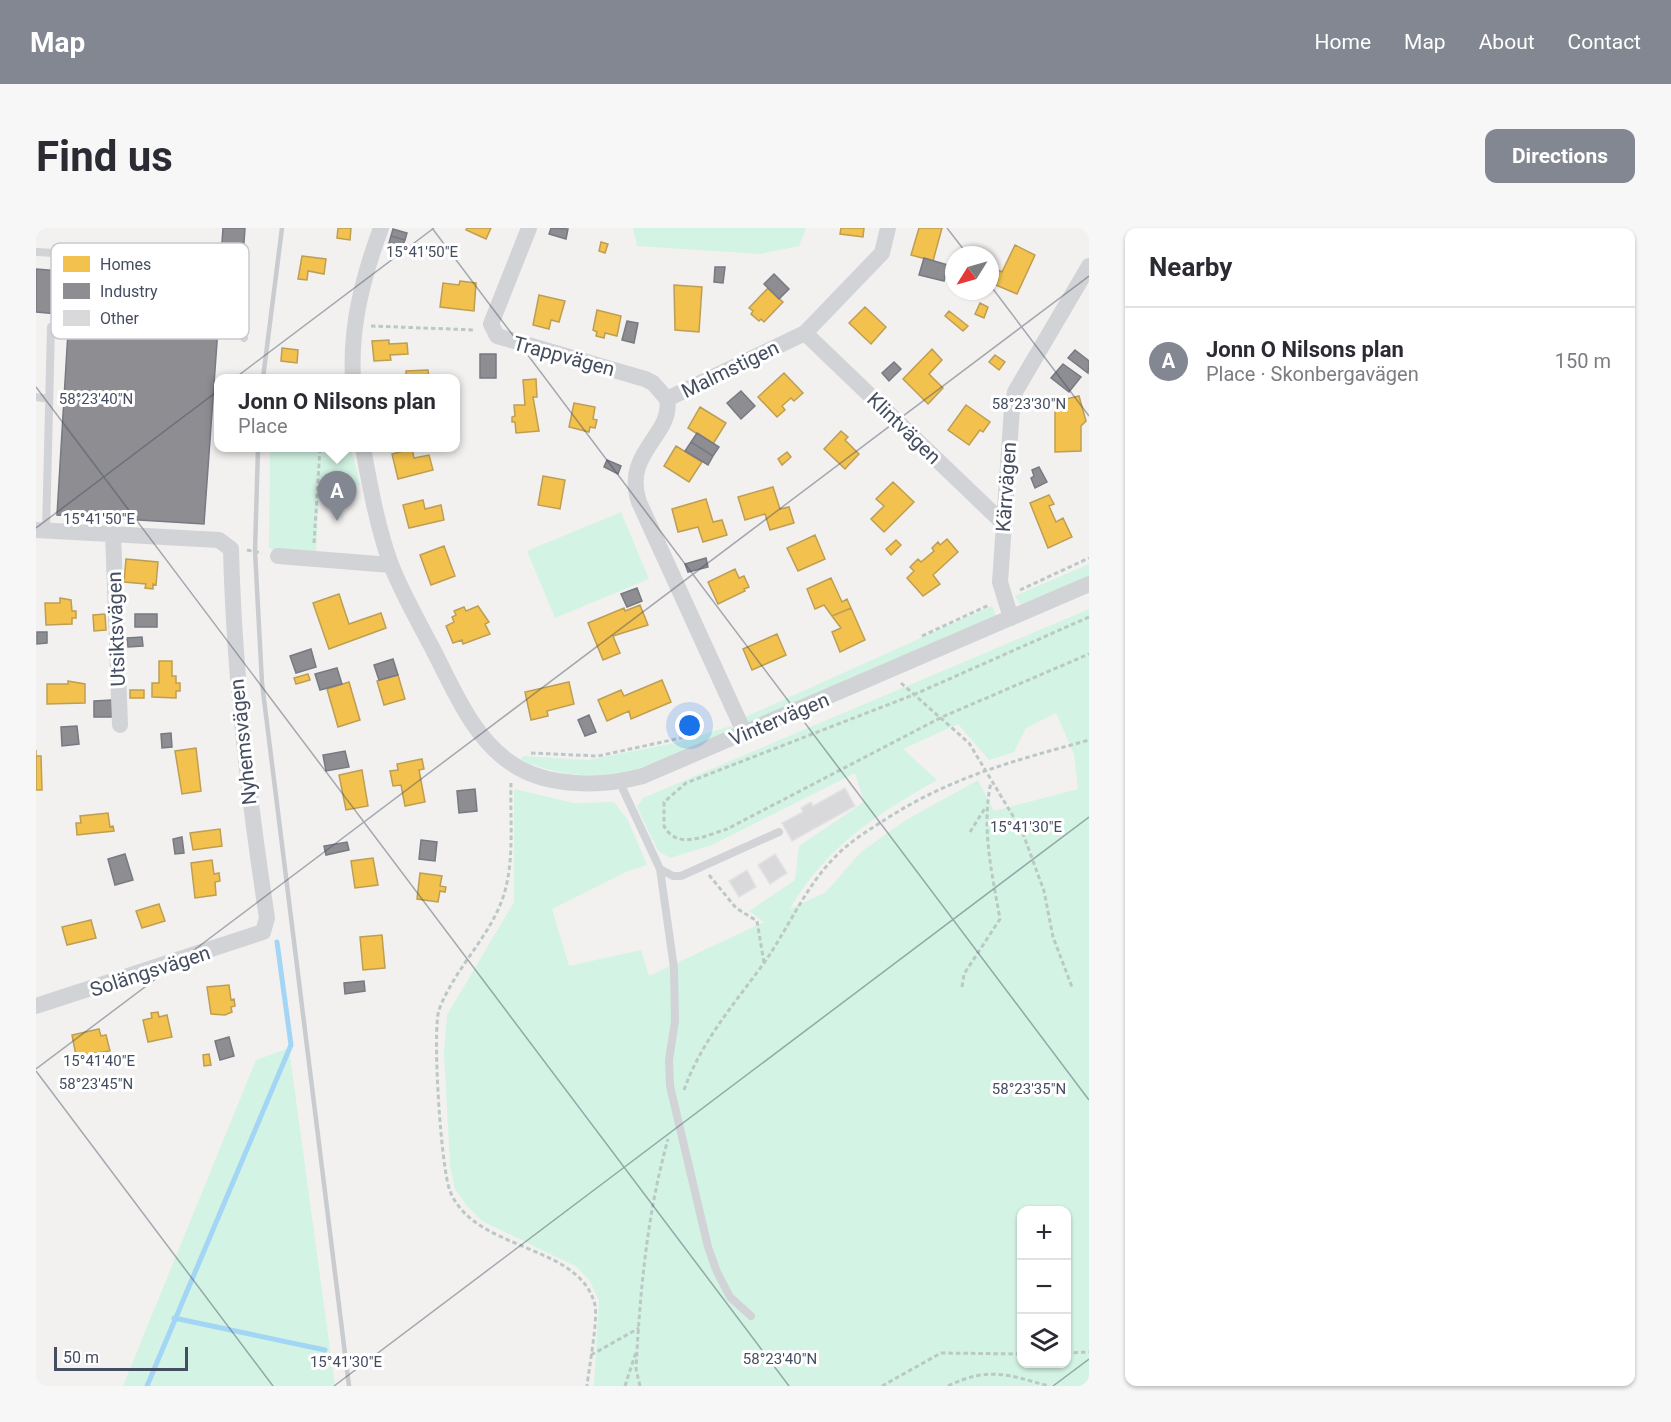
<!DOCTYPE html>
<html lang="en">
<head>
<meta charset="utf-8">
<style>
  body { margin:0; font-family:Roboto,sans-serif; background:#f7f7f7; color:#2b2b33 }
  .controls { position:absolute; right:18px; bottom:18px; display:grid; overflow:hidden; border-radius:12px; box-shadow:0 2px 4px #0004 }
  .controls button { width:54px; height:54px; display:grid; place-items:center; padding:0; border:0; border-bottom:2px solid #e1e1e2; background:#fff; color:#2b2b33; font:30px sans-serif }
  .compass { position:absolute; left:909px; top:18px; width:54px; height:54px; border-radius:50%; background:#fff; box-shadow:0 2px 4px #0004; rotate:233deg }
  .scale { position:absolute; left:18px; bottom:15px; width:134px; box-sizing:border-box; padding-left:6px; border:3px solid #454e60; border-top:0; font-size:16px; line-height:21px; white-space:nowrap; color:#454e60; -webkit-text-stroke:4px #fff; paint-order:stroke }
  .you { position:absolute; left:654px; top:498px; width:21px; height:21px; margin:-15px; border:4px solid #fff; border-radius:50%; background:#1a73e8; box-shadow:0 0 0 9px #1a73e833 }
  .badge { display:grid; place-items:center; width:39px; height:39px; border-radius:50%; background:#828792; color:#fff; font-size:20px; font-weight:700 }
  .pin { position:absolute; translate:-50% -50px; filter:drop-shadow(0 2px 3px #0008) }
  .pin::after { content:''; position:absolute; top:32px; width:21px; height:18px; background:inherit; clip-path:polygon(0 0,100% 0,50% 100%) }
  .popup { position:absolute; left:178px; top:146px; width:246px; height:78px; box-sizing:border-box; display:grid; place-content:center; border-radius:12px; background:#fff; filter:drop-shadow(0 2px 4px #0005); font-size:20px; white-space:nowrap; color:#7c7c81 }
  .popup b { font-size:22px; color:#2b2b33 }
  .popup::after { content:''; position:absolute; left:50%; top:100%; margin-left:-12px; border:12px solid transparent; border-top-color:#fff }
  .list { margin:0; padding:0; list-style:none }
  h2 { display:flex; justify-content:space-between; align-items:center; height:78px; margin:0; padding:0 24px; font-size:26px }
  h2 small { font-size:20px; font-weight:400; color:#7c7c81 }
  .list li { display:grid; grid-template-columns:39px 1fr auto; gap:18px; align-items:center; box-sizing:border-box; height:108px; padding:0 24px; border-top:2px solid #e1e1e2 }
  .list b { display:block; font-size:22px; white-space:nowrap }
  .list p { margin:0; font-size:20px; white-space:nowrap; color:#7c7c81 }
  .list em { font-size:20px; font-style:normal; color:#7c7c81 }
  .icon { flex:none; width:33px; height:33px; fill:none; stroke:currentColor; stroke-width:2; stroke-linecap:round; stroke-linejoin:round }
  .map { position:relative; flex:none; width:1053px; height:1158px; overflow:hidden; border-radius:12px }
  header { display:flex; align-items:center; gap:36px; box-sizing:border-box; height:84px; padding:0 30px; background:#828792; color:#fff }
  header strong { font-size:28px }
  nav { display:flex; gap:33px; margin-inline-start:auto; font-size:21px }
  .intro { display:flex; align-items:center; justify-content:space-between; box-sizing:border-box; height:144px; padding:0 36px }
  h1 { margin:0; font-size:42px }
  .button { padding:15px 27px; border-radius:12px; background:#828792; color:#fff; font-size:21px; font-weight:700 }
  main { display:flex; gap:36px; padding:0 36px }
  aside { flex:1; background:#fff; border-radius:12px; box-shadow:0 2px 4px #0004 }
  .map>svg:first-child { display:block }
  .green { fill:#d3f3e4; fill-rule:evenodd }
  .homes { fill:#f2c14e; stroke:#be9e53; stroke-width:1.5 }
  .industry { fill:#8d8d92; stroke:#777a83; stroke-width:1.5 }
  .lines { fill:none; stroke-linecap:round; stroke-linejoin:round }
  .stream { stroke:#a3d5f5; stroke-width:5 }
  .building { fill:#d9d9db; stroke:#e3e2e3; stroke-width:1.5 }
  .path { stroke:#bbc8c6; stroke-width:3; stroke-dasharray:4.5 3; stroke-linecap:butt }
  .lane { stroke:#d2d3d6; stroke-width:8 }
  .street { stroke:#d2d3d6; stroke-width:16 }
  .rail { stroke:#c9cbce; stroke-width:4.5 }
  .ticks { fill:none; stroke:#454e60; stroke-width:1.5; stroke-opacity:0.45 }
  .labels { text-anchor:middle; stroke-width:6; stroke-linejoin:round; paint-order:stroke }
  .street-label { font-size:20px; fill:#454e60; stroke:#fff }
  .key { fill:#fff; stroke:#c7cacf; stroke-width:1.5 }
  .key-label { font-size:16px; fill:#454e60 }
  .ticks-label { font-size:15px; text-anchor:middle; fill:#454e60; stroke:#fff; stroke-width:6; stroke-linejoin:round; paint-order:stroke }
</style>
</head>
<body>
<header>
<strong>Map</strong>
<nav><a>Home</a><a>Map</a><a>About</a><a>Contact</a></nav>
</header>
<div class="intro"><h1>Find us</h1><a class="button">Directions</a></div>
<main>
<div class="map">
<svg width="1053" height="1158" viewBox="0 0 1053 1158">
  <rect width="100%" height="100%" fill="#f2f1f0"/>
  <path class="green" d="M597,0h173l-7,18 -39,8 -123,-8z
    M234,220h81l9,37 -41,8 -3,59 -36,1 -11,-5z
    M585,284l28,67 -94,39 -28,-67z
    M1053,336v14l-57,25 -12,1 -5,-8z
    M956,378l4,10 -248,110 -5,-8z
    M1053,381v777h-495l5,-85 -9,-20 -13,-14 -95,-46 -15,-15 -12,-17 -5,-24 -6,-112 3,-38 67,-113v-113l60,14 40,-1 14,18 19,45 -19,6 -76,38 17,57 72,-16 8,26 115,-54 -15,-11 46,-31 4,-34 65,-44 -9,-29 -143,72 -42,13 -12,-7 -21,-44 6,-9zM1020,485l18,41 4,35 -84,22 -16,-31 -72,40 -45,32 -35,40 -36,17c36,-63 86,-94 147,-129l-34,-31 55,-25 31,36 25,-8 12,-24zM986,982h44v154h-44z
    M695,498l5,7c-77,29 -133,62 -215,27l2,-4 65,4 91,-18z
    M253,820l46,338h-212l133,-326z"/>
  <path class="homes" d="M302,0h13l-1,12 -13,-2z
    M431,0h24l-5,11 -20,-9z
    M805,0h23l-1,9 -23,-3z
    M883,0h23l-9,33 -22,-6z
    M565,14l7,2 -3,9 -6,-2z
    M979,17l20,10 -18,39 -21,-9 2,-5 -4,-2 4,-8 4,2z
    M266,28l24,3 -2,15 -16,-3 -1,9 -9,-1z
    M424,53l16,2 -2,28 -34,-4 3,-24 16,2z
    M638,57l28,2 -3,45 -24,-2z
    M732,60l15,14 -19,20 -3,-3 -2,2 -8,-7 2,-3 -4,-3z
    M503,67l26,6 -6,21 -8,-2 -2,9 -16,-4z
    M944,75l8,4 -4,11 -9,-4z
    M829,79l21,20 -15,17 -22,-21z
    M561,82l24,6 -4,20 -12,-3 -1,5 -8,-2 1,-4 -4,-2z
    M913,83l19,15 -5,5 -18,-15z
    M353,112v4l18,-1 1,11 -18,1 1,5 -17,1 -2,-20z
    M246,120l16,2 -1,13 -16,-2z
    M896,121l10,11 -13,14 14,14 -15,16 -25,-25z
    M959,127l10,7 -6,8 -10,-8z
    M392,142l1,8h-23v-7z
    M748,145l19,20 -9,8 -3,-3 -9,8 3,4 -8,7 -19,-20z
    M500,151l1,18h-4l6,34 -23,2 -1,-11h-3v-5l3,-1 -1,-11h11l-2,-25z
    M1043,168l7,25 -5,5v25l-26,1v-50h11v-3z
    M538,175l21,4 -2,12 4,1 -2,8 -5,-1 -1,5 -20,-5z
    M930,177l24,17 -7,10 -3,-2 -11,15 -21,-15z
    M664,179l26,16 -13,21 -25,-16z
    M805,203l7,6 -3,3 14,14 -14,15 -21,-20z
    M640,218l26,16 -13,20 -25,-16z
    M376,221l2,9 15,-3 4,15 -35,9 -6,-25z
    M751,224l4,5 -9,8 -4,-6z
    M507,248l22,4 -5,29 -22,-4z
    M857,254l21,20 -30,30 -13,-13 13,-13 -8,-7z
    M737,259l7,22 9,-2 5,16 -24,7 -5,-16 -20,6 -7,-23z
    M1013,267l5,9 -5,2 7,16 7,-4 9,19 -24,11 -18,-45z
    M670,271l7,23 9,-2 5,15 -24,7 -5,-15 -20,5 -6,-23z
    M387,272l2,9 16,-4 3,15 -35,8 -6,-23z
    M779,307l10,24 -27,12 -11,-23z
    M911,311l11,13 -25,23 7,9 -17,12 -16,-18 7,-7 -4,-4 8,-8 3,3 13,-11 -2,-3 6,-6 2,3z
    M860,312l5,5 -10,10 -5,-6z
    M408,318l11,30 -24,9 -11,-30z
    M90,331l32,3 -2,23 -3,-1v5l-8,-1 1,-4 -22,-2z
    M699,341l4,9 5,-2 5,11 -5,2 1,2 -27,13 -10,-22z
    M795,350l11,24 5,-3 4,9 -19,8 -8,-11 -9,4 -8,-20z
    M303,366l10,30 32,-11 5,15 -57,21 -16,-46z
    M24,370l11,2 1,11h4v7h-4v6l-26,1 -1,-22h15z
    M604,377l8,20 -35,11 7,17 -17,7 -15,-37 36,-15 1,3z
    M442,378l11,16 -4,2 5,10 -27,10 -1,-4 -9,3 -7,-17 8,-4 -2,-5 4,-2 -2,-4 10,-4 2,4z
    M815,380l14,32 -25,12 -8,-20 9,-4 -9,-12z
    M69,386l1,16 -12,1 -1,-16z
    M741,406l9,21 -34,15 -9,-21z
    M123,433h13v15h4v7h4v8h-4v7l-24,-1v-14h7z
    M272,446l2,6 -14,4 -2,-6z
    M362,447l7,24 -21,6 -7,-24z
    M626,452l9,22 -40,17 -2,-8 -22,10 -9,-21 23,-10 3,6z
    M32,453l17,3v19l-38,1v-20h21z
    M313,454l11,38 -22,7 -11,-38z
    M533,454l5,22 -27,7 1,5 -17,4 -6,-28z
    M94,462h14v8h-14z
    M160,520l5,43 -19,3 -7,-43z
    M0,522v6h5l1,34h-6z
    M386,531l2,10 -5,1 6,32 -20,4 -4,-21 -8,1 -3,-15 8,-1 -1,-6z
    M326,542l6,36 -22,4 -7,-35z
    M72,585l2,14 3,-1 1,5 -37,4 -1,-12h5l-1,-7z
    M184,601l2,17 -29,4 -3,-17z
    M337,630l5,27 -23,3 -4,-27z
    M176,632l2,14 5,-1 1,8 -5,1 1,13 -21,3 -4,-35z
    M384,645l22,3 -2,10 6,1 -1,5 -5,-1 -2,11 -21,-3z
    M123,676l6,17 -23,7 -6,-17z
    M55,692l5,18 -29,7 -5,-18z
    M346,707l3,33 -22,2 -3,-33z
    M193,757l2,15 3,-1 1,7 -4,1 1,5 -7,3 -14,-1 -4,-27z
    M122,784l1,5 8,-2 5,22 -24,5 -5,-22 9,-2 -1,-5z
    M63,801l2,7 5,-1 4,16 -34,5 -4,-21z
    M173,826l2,11 -7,1 -1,-11z"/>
  <path class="industry" d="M187,0h22l-4,58 -22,-2z
    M515,0l17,1 -2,10 -17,-5z
    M357,1l14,4 -2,7 -14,-4z
    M355,8l14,4 -3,7 -13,-4z
    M888,30l24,7 -4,16 -25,-6z
    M679,39h10l-2,16 -9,-1z
    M0,41l158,13 -1,30 26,2 -15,210 -147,-9 12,-200 -33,-3z
    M738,46l15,15 -10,10 -15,-15z
    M591,93l11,2 -4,20 -12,-3z
    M1039,122l14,11 -1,12 -20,-15z
    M444,126h16v24h-16z
    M858,134l7,7 -12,12 -7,-8z
    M1027,136l18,13 -12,15 -18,-14z
    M705,163l14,15 -14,13 -14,-16z
    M661,205l22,14 -6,9 -22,-14z
    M655,214l22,14 -5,9 -23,-14z
    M571,232l14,6 -3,8 -14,-7z
    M1003,239l8,15 -12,6 -4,-10 3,-2 -2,-6z
    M670,330l2,9 -20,5 -3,-8z
    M601,360l5,13 -15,6 -6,-13z
    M99,386h22v13h-22z
    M1,404h10v11l-10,1z
    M106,409l1,9 -15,1 -1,-9z
    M275,421l5,18 -20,6 -6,-17z
    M357,431l5,16 -19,5 -5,-15z
    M301,440l5,16 -22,6 -5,-16z
    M76,472v17h-18v-16z
    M553,487l7,17 -11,4 -7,-16z
    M41,498l2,18 -17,2 -1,-19z
    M135,505l1,14 -10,1 -1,-14z
    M309,523l4,16 -23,4 -3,-16z
    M439,561l2,22 -18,2 -2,-22z
    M146,609l2,16 -9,1 -2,-15z
    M385,612l16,2 -2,19 -16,-2z
    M311,614l2,8 -23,5 -2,-9z
    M89,626l8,26 -18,5 -7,-26z
    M328,753l1,10 -20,3 -1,-11z
    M193,809l5,19 -14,4 -5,-19z"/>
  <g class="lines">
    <path class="stream" d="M138,1090l151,32
      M111,1158l144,-341 -14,-103"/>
  </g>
  <path class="building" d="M809,560l10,18 -63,35 -10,-18 21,-11 -2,-4 10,-6 2,4z
    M739,626l12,19 -17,11 -12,-19z
    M711,642l9,17 -17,10 -10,-16z"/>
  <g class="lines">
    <path class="path" d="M335,98l105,4
      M278,315l6,-95
      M211,322l15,3
      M984,362l69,-32
      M1053,389l-176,78 -227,88 -22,19v24c13,25 43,9 63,3l215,-112 147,-63
      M886,408l67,-31
      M865,455l68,60 53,88 22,60 9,46 19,50
      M495,525l67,3 92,-20
      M475,555c-1,33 3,71 -5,104 -11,46 -51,79 -67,123 -7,21 2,159 11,181 24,61 130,52 145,114 3,16 -6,62 -8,81
      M934,604l15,-24
      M673,647l27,33 21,13 7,42
      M926,759l2,-13 36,-55c-8,-46 -19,-91 -9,-137
      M648,862c17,-48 50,-86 80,-127 24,-34 41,-76 71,-106 14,-15 34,-27 51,-38 67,-43 128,-58 203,-79
      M1030,1125l23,-1
      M555,1127l48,-27
      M589,1158l11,-34
      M604,1158l-4,-17c4,-78 11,-155 32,-230
      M846,1158l59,-33 81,1
      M912,1158c41,-20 60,-11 101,0"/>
    <path class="lane" d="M0,24l171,9 1,26 36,51
      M0,169l12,2
      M10,303l5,-204
      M584,555l40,86 14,99 1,53 -6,39 1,26 38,161 9,25 13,25 21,19
      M624,641l13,7h8l98,-44"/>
    <path class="street" d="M493,0l-38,96 6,12 148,43 8,4 14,16
      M769,105l198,190
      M317,150c-3,-52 10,-101 28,-150
      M327,220c7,38 14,77 27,114 10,27 25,53 38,78 23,42 42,96 83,123 36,25 91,24 132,13l446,-192
      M0,302l183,10 12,9c3,124 17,246 36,369l-4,14 -227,74
      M77,305l7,192
      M242,328l113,9
      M975,390l-11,-36 12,-174 3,-16 74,-126
      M709,506l-106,-232c-17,-50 35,-67 28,-103l138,-66 77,-80 6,-25"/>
    <path class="rail" d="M227,150l19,-150
      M222,220l-3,103 7,132 87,703"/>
  </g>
  <path class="ticks" d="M396,0l657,872M911,0l21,27M954,57l99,131M0,159l753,999M0,300l398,-300M0,841l1053,-793M0,843l237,315M298,1158l755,-569M1017,1158l36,-27"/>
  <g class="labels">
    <g class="street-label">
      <text transform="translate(528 128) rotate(15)" y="7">Trappvägen</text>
      <text transform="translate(694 141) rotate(-26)" y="7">Malmstigen</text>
      <text transform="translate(868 200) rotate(44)" y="7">Klintvägen</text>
      <text transform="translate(970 259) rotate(-86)" y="7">Kärrvägen</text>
      <text transform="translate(80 401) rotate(-92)" y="7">Utsiktsvägen</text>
      <text transform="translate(743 491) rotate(-23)" y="7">Vintervägen</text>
      <text transform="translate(207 514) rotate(-96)" y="7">Nyhemsvägen</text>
      <text transform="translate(114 743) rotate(-18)" y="7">Solängsvägen</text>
    </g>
  </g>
  <rect x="15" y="15" width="198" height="96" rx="9" class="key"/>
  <rect x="27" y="28" width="27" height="16" fill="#f2c14e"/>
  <rect x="27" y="55" width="27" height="16" fill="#8d8d92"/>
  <rect x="27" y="82" width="27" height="16" fill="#d9d9db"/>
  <g class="key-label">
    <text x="64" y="42">Homes</text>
    <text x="64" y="69">Industry</text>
    <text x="64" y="96">Other</text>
  </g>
  <g class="ticks-label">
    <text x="386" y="29">15°41'50"E</text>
    <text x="60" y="176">58°23'40"N</text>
    <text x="993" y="181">58°23'30"N</text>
    <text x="63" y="296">15°41'50"E</text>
    <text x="990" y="604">15°41'30"E</text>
    <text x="63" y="838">15°41'40"E</text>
    <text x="60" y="861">58°23'45"N</text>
    <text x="993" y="866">58°23'35"N</text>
    <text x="744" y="1136">58°23'40"N</text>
    <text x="310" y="1139">15°41'30"E</text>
  </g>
</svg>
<div class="controls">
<button>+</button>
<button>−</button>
<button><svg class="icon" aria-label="layers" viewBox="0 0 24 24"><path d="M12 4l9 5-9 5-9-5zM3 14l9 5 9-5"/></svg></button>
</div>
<svg class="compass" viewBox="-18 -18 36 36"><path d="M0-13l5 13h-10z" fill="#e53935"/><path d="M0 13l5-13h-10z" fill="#7c7c81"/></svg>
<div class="scale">50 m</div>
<div class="you"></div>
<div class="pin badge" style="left:301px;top:293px">A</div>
<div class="popup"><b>Jonn O Nilsons plan</b>Place</div>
</div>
<aside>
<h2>Nearby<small></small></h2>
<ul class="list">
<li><span class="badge">A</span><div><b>Jonn O Nilsons plan</b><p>Place · Skonbergavägen</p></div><em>150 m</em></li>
</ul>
</aside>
</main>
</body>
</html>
